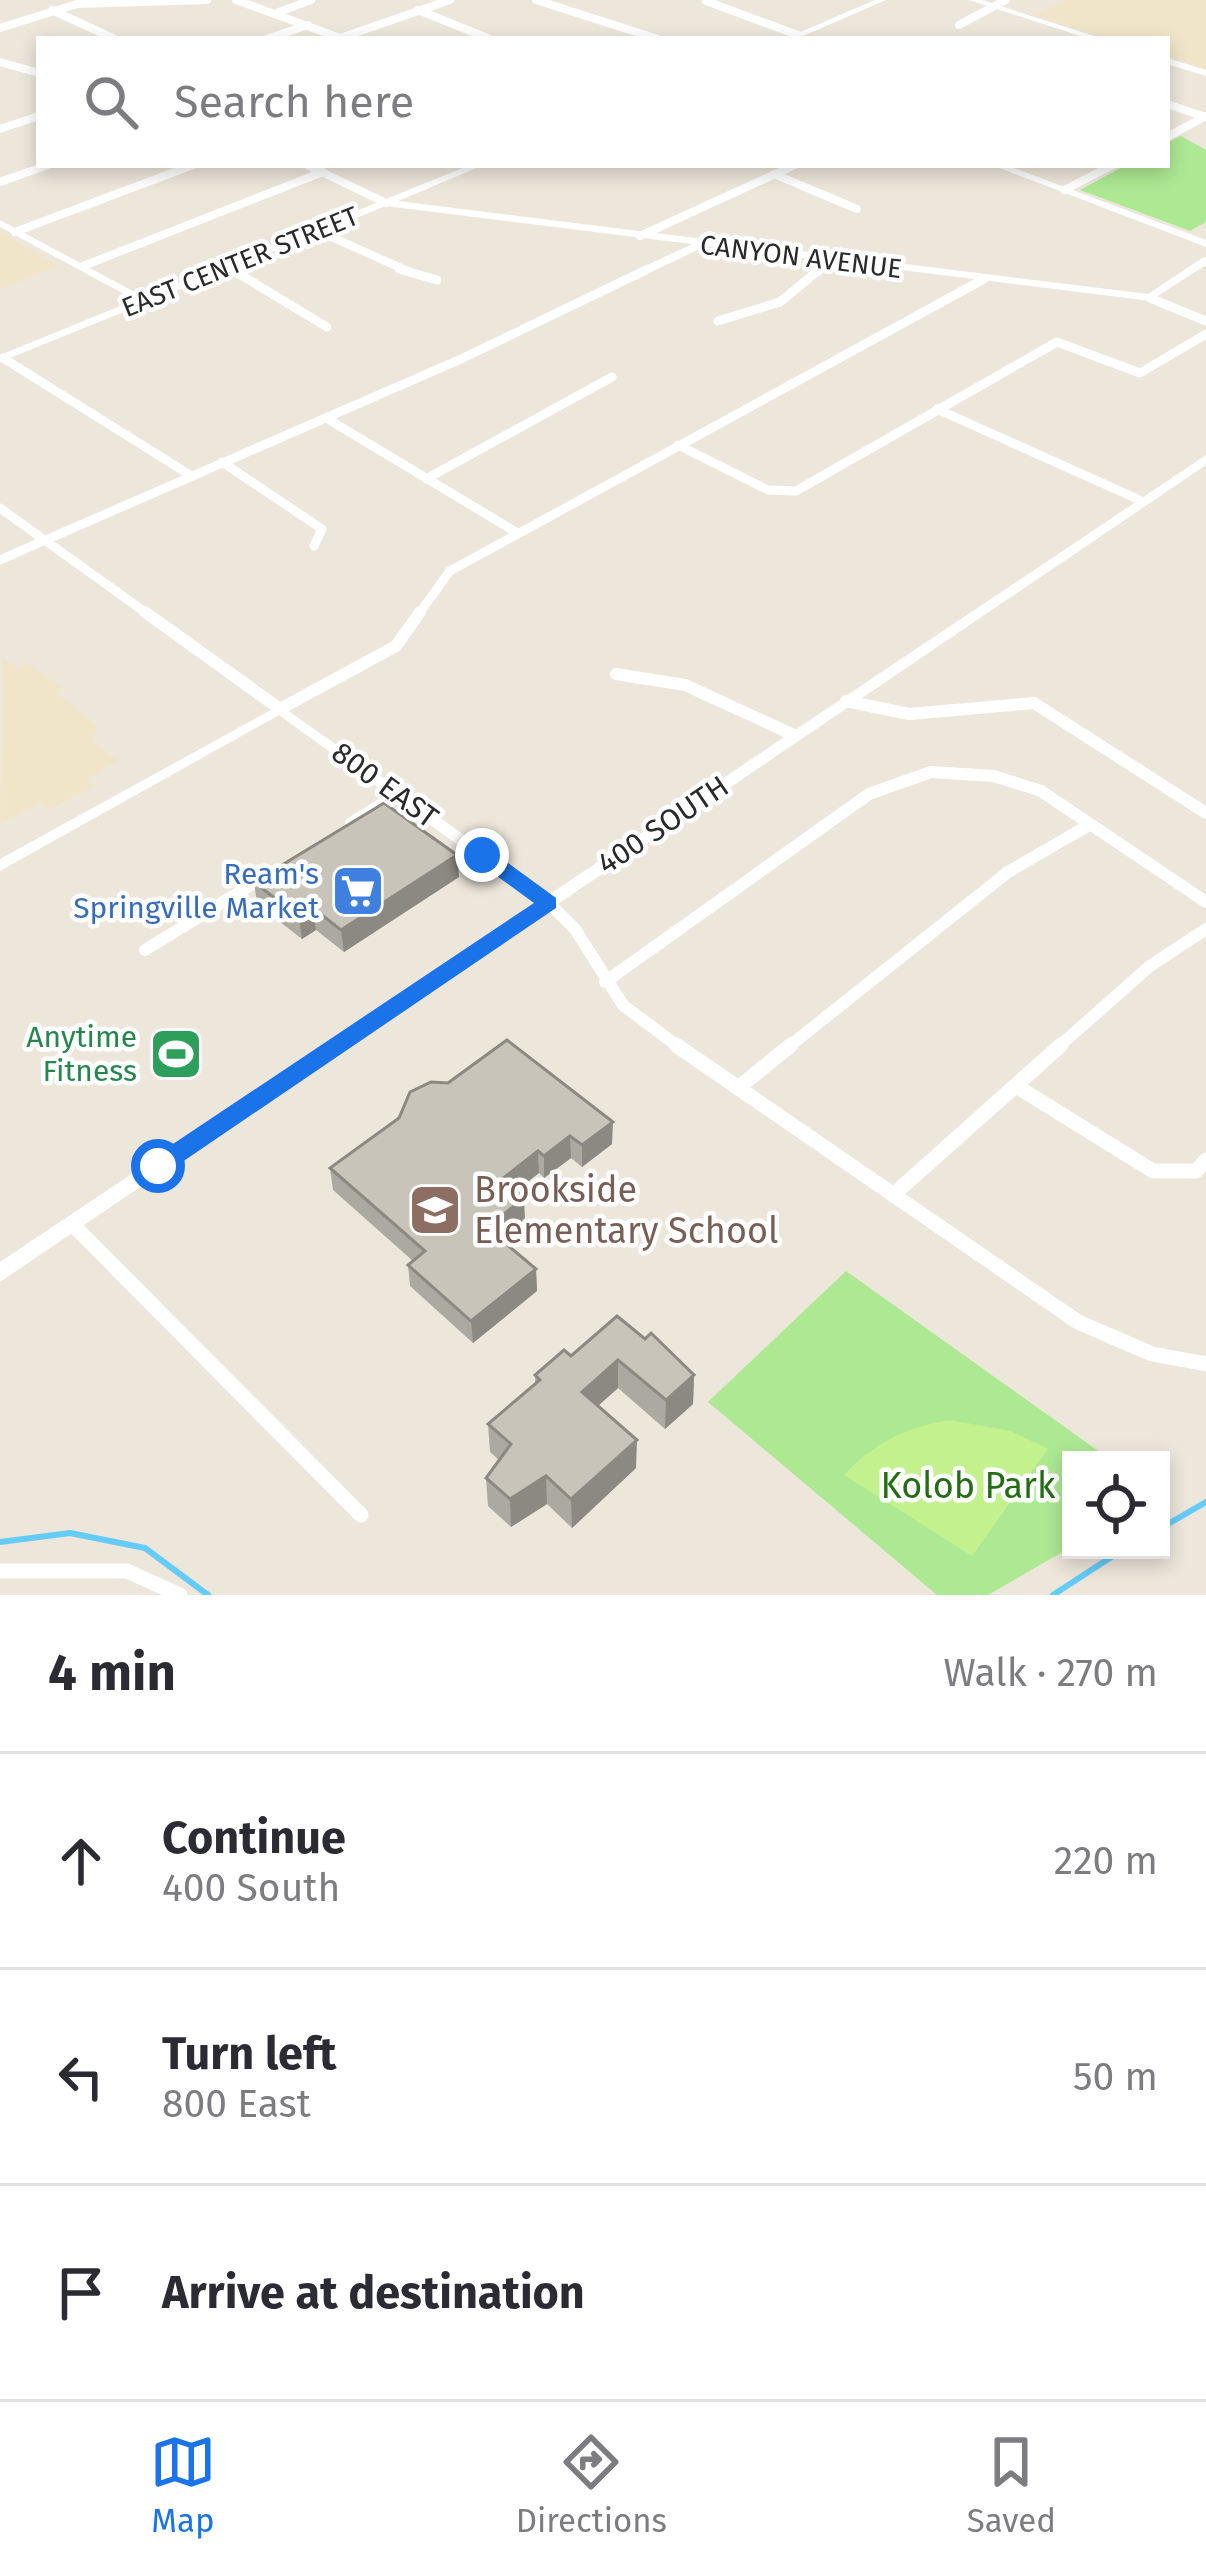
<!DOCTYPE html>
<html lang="en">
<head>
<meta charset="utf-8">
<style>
  body { margin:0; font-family:"Fira Sans",sans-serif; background:#f7f7f7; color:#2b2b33 }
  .controls { position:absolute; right:36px; bottom:36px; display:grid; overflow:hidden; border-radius:0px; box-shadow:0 6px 18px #0003 }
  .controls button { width:108px; height:108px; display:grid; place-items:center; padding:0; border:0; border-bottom:3px solid #e1e1e2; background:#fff; color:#2b2b33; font:60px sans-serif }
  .stop { position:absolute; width:36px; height:36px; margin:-27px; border:9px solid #1a73e8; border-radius:50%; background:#fff }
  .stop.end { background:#1a73e8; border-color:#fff; box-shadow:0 3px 12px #0008 }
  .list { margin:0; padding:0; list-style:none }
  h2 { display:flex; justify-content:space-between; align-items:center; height:156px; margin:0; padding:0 48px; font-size:51px }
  h2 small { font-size:39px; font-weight:400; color:#7c7c81 }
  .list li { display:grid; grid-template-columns:78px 1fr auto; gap:36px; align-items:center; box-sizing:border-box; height:216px; padding:0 48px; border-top:3px solid #e1e1e2 }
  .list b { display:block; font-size:45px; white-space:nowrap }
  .list p { margin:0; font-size:39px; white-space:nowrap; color:#7c7c81 }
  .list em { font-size:39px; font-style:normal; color:#7c7c81 }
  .icon { flex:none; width:66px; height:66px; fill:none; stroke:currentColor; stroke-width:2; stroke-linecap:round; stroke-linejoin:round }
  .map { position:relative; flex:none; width:1206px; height:1595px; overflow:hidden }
  .search { position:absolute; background:#fff; box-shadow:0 6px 18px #0003; left:36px; right:36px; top:36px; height:132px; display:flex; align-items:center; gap:30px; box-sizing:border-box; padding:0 42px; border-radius:0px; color:#7c7c81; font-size:45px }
  .sheet { height:804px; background:#fff }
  nav { display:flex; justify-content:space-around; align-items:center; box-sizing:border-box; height:168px; border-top:3px solid #e1e1e2; background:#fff; font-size:33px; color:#7c7c81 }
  nav a { display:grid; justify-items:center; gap:6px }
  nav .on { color:#1a73e8 }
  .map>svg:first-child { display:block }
  .education { fill:#f1e5c9 }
  .green { fill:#ade993 }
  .pitch { fill:#c3f18e }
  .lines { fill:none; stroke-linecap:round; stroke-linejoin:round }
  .stream { stroke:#65ccf8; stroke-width:6 }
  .minor-far3 { stroke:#fff; stroke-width:8 }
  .minor-far2 { stroke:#fff; stroke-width:9 }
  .minor-far1 { stroke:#fff; stroke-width:12 }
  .minor { stroke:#fff; stroke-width:15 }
  .tertiary { fill:#fff; fill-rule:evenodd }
  .secondary { fill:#fff; fill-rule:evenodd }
  .wall { fill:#aca9a0 }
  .shaded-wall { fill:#8c8982 }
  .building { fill:#c8c4ba; stroke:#8c8982; stroke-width:3 }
  .route { fill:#1a73e8 }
  .labels { text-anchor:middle; stroke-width:9; stroke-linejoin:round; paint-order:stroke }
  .far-street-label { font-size:27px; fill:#2a2a2a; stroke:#fff }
  .street-label { font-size:30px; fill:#2a2a2a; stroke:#fff }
  .shop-label { font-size:30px; fill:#366cbe; stroke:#fff; text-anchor:end }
  .leisure-label { font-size:30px; fill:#27864d; stroke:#fff; text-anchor:end }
  .near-education-label { font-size:36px; fill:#785e54; stroke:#fff; text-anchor:start }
  .near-park-label { font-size:36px; fill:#236d14; stroke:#fff }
</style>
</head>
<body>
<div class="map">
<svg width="1206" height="1595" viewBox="0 0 1206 1595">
  <rect width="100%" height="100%" fill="#ede6db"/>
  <path class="education" d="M1065,0h141v69l-39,-13v-17h-54l-81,-24z
    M0,232l59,34 -59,23z
    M3,659l13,8 11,-4 36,25 -6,5 40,32 -4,15 25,21 -31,18 8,7 -44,23 -10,-6 -41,22z"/>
  <path class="green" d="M1181,136l25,14v72l-16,9 -110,-41 46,-25h41v-22z
    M846,1271l265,189h-40v87l-83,48h-51l-229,-193z"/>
  <path class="pitch" d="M949,1420l62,11 37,18 -76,107 -128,-81c31,-33 61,-47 105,-55z"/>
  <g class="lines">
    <path class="stream" d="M1161,1528l45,-26
      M0,1542l70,-9 75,15 63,47
      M1053,1595l69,-45"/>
    <path class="minor-far3" d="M236,0l107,39
      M536,0l122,39
      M706,1l92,34
      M52,10l63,29
      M418,10l72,29
      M279,12l32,-12
      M959,25l47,-25
      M0,28l77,-24 130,-4
      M340,38l110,-38
      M266,39l42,-14
      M0,62l39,11
      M1167,104l38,13
      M0,129l39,-13
      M1167,137l39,-21
      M307,165l79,38
      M774,174l83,35
      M0,182l48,-17
      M1064,190l49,-25
      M318,231l92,41
      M15,232l178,-67
      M640,236l155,-71
      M83,266l240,-94
      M227,267l9,5
      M642,272l57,-27
      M818,272l8,-13"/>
    <path class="minor-far2" d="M231,269l96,58
      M399,269l38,11
      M1150,298l56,23
      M718,321l62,-19 40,-33
      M3,358l187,117
      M937,409l205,92
      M326,418l190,114
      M678,445l90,45 28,1 261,-149 83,31 66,-39
      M222,462l100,67 -8,17
      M426,479l186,-102
      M0,508l149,107
      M0,560l461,-201 187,-90
      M418,615l32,-44 534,-292"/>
    <path class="minor-far1" d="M145,612l135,97 116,-63 24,-34
      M616,674l69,11 109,50
      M846,701l63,13 125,-11 172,110
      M351,823l47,-29
      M549,903l26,26 48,76 57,43
      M145,950l122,-75
      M605,982l264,-188 62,-22 63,4 47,15 165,111
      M787,1048l221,-176 81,-47
      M1057,1048l93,-82 56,-37"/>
    <path class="minor" d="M676,1045l402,277 74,32 54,10
      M1016,1086l137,85h43l10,-11
      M739,1087l52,-42
      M893,1195l168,-150
      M72,1224l289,291
      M0,1571h127l53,24"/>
    <path class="tertiary" d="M875,0h11l-90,39h-12z
      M969,0h13l121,39h-13z
      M1167,58l39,12v6l-39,-12z
      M470,165h14l-86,36 750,93 54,-36 4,-1v8l-56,36 -764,-95 -386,156v-7l135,-55 -135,-73v-7l144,77z
      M992,165h14l200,75v7z
      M280,705l275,194 2,4 -2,4h-12l-264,-192 -279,156v-12z"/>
    <path class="secondary" d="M1206,455v10l-1206,817v-20z"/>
  </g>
  <path class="wall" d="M457,855l2,22 -115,75 -28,-22 -14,9 -45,-35 -3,-22z
    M410,1092l202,52 -30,23 -11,-9 -27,20 -5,-5 -23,18 9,29 -13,10v19l24,20 1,22 -64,52 -63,-57 -2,-21 5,-4 -80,-71 -3,-22 69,-50z
    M645,1339l49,36 -1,29 -28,25 -47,-41 -20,18 38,62 -64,60 -25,-24 -36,23 -23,-21 -2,-28 13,-18 -9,-8 -2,-28 47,-40v-9l36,-19z"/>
  <path class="shaded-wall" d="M457,855l2,22 -115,75 -3,-22z
    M313,908l3,22 -14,9 -3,-22z
    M613,1122l-1,22 -30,23v-22z
    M570,1136l1,22 -27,20v-22z
    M538,1151l1,22 -36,28 -1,-22z
    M524,1198l1,22 -13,10 1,19 -14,10 1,-42z
    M536,1269l1,22 -64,52 -2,-22z
    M618,1360v28l-36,32v-28z
    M694,1375l-1,29 -28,25 1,-29z
    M637,1440l-1,28 -64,60 -1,-29z
    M546,1476l1,28 -36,23 -1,-28z"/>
  <path class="building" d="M384,803l73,52 -116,75 -28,-22 -14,9 -45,-35z
    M507,1040l106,82 -31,23 -12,-9 -26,20 -6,-5 -36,28 22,19 -24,19 12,10 -14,10 38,32 -65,52 -63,-56 17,-14 -95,-83 69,-50 11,-26 21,-10 17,1z
    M617,1316l28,23 6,-6 43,42 -28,25 -48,-40 -36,32 55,48 -66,59 -25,-23 -36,23 -24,-21 25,-34 -23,-20 52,-44 -5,-5 29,-25 7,6z"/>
  <path class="route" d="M475,850h15l66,48v10l-390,265h-17v-13l385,-257 -59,-43z"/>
  <defs>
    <g id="supermarket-square" transform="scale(2.7)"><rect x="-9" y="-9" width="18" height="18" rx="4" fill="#3f7fe0" stroke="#fff"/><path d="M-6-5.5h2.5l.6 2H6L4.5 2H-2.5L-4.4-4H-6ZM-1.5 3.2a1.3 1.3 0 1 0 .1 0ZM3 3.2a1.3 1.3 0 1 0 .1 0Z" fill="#fff"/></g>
    <g id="stadium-square" transform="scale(2.7)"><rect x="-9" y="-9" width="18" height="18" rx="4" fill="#2e9e5b" stroke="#fff"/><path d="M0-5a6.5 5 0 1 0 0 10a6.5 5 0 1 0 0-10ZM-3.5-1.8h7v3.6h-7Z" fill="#fff"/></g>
    <g id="school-square" transform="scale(2.7)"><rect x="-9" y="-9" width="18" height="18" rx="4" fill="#8d6e63" stroke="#fff"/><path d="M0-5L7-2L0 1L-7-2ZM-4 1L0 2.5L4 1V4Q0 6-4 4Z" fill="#fff"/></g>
  </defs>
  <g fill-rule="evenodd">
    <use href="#supermarket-square" x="358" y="891"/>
    <use href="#stadium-square" x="176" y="1054"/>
    <use href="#school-square" x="435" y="1210"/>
  </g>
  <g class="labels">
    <g class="far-street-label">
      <text transform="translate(801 257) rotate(7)" y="9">CANYON AVENUE</text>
      <text transform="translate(240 262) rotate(-22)" y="9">EAST CENTER STREET</text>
    </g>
    <g class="street-label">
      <text transform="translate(385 785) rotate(36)" y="10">800 EAST</text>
      <text transform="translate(663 825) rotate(-34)" y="10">400 SOUTH</text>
    </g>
    <g class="shop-label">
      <text x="319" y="884">Ream's<tspan x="319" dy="34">Springville Market</tspan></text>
    </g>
    <g class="leisure-label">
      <text x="137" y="1047">Anytime<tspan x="137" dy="34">Fitness</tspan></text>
    </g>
    <g class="near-education-label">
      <text x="474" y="1202">Brookside<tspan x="474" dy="41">Elementary School</tspan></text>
    </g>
    <g class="near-park-label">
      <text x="968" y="1498">Kolob Park</text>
    </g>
  </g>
</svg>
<div class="controls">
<button><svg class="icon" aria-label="locate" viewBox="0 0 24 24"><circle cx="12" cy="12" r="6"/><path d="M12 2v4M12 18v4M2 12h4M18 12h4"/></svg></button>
</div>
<div class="stop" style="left:158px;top:1166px"></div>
<div class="stop end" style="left:482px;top:855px"></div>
<div class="search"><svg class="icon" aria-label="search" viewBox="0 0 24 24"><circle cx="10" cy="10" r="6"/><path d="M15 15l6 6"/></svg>Search here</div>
</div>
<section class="sheet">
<h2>4 min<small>Walk · 270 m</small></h2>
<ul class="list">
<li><svg class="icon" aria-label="ahead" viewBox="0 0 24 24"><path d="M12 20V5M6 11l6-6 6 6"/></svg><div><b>Continue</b><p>400 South</p></div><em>220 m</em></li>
<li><svg class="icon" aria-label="left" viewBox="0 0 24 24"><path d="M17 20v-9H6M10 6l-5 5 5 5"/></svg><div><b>Turn left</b><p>800 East</p></div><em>50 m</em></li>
<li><svg class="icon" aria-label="arrive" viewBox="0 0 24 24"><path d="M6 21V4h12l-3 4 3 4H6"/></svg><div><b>Arrive at destination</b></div></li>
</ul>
</section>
<nav>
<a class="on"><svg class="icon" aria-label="map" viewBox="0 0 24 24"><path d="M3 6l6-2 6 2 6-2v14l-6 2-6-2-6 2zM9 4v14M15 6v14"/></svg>Map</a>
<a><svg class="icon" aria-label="directions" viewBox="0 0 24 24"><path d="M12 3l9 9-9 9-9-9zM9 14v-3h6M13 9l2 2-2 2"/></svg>Directions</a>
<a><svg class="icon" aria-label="saved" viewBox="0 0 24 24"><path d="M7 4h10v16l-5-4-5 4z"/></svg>Saved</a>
</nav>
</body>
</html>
